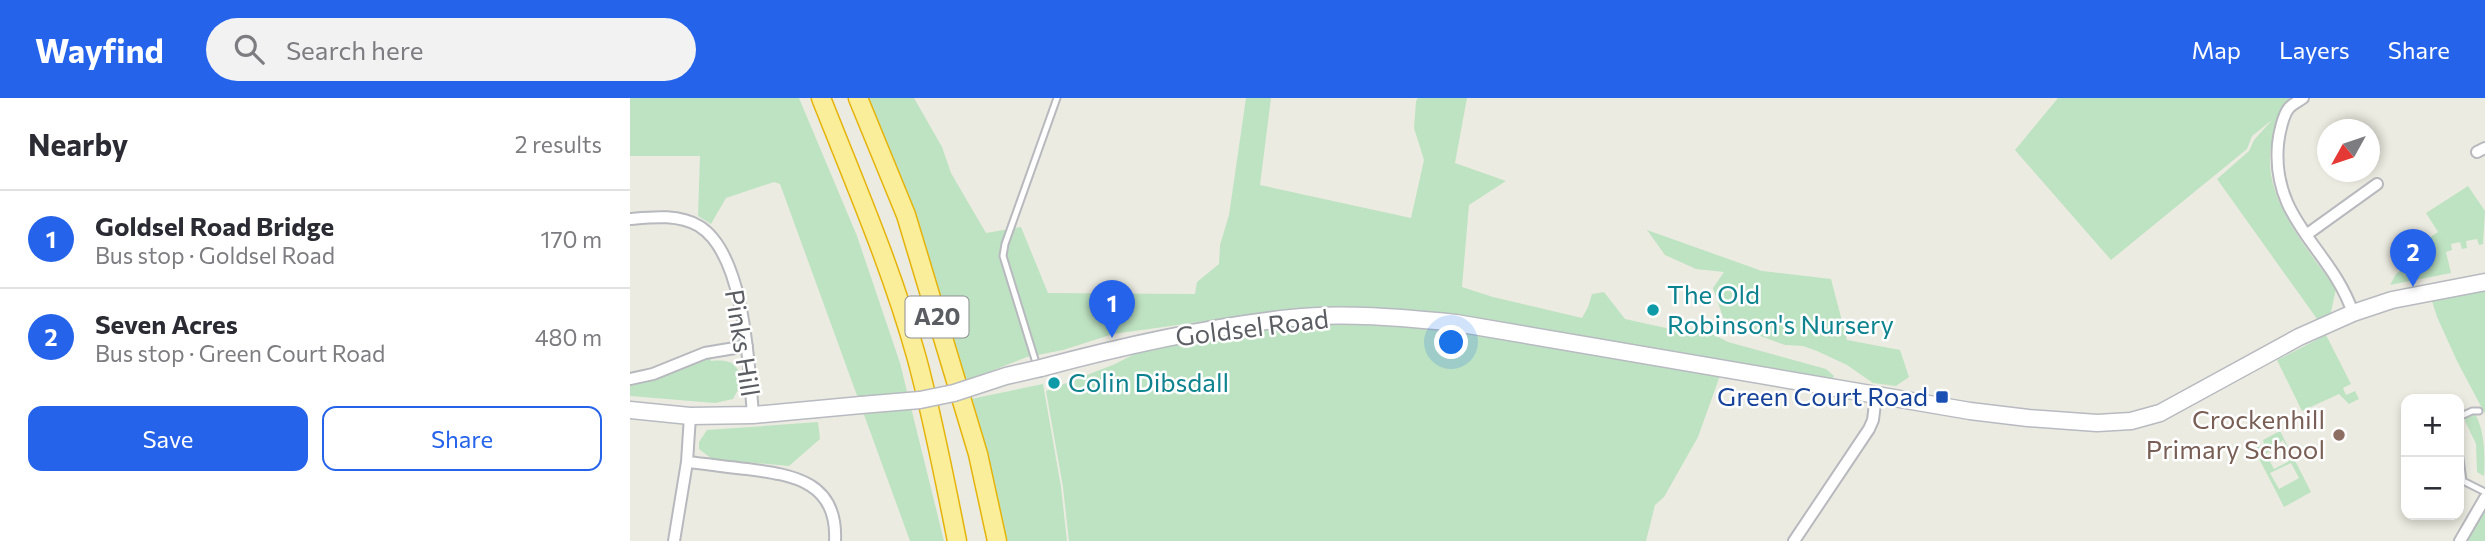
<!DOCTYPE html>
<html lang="en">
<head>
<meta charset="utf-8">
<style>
  body { margin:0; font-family:Commissioner,sans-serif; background:#f2f2f3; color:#2b2b33 }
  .controls { position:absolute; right:21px; bottom:21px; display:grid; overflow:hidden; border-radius:14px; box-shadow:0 4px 10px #0003 }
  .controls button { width:63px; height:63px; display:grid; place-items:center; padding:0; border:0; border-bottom:2px solid #e1e1e2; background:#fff; color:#2b2b33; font:35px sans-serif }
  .compass { position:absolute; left:1687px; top:21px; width:63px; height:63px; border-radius:50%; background:#fff; box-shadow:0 4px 10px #0003; rotate:230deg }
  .you { position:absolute; left:822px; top:245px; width:24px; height:24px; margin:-18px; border:5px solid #fff; border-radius:50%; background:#1a73e8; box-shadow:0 0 0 10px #1a73e833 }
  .badge { display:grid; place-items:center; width:46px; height:46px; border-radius:50%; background:#2563eb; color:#fff; font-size:23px; font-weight:700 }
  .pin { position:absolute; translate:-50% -58px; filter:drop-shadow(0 2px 4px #0008) }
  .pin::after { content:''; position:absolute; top:37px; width:24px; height:21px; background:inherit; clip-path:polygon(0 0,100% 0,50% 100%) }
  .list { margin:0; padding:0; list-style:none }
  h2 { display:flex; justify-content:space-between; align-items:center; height:91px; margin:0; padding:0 28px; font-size:30px }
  h2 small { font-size:23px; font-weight:400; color:#7c7c81 }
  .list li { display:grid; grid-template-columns:46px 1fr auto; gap:21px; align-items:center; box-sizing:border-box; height:98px; padding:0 28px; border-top:2px solid #e1e1e2 }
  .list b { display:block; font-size:26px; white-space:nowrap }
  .list p { margin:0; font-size:23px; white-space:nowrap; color:#7c7c81 }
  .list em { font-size:23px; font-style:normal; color:#7c7c81 }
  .actions { display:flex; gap:14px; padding:21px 28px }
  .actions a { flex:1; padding:16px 0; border:2px solid #2563eb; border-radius:14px; text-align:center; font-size:24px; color:#2563eb }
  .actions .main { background:#2563eb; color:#fff }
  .icon { flex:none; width:38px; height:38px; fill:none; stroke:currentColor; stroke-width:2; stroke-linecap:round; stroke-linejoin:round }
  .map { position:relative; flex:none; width:1855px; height:443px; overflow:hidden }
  header { display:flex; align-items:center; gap:42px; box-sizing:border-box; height:98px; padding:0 35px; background:#2563eb; color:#fff }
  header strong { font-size:33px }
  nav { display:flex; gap:38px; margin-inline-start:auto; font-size:24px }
  .search { width:490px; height:63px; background:#f2f2f3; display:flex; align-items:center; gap:18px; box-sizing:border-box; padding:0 24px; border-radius:38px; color:#7c7c81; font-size:26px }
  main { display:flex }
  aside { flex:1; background:#fff }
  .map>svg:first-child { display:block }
  .green { fill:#bee3c2; fill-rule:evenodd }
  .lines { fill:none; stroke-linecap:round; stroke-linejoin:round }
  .service-casing { stroke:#b7b9be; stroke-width:9 }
  .minor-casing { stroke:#b7b9be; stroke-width:14 }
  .secondary-casing { stroke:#b7bac0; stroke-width:19 }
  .trunk-casing { stroke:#e5b309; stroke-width:21 }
  .service { stroke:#fff; stroke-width:5 }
  .minor { stroke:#fff; stroke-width:10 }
  .secondary { stroke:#fff; stroke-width:16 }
  .trunk { stroke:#faee9a; stroke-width:18 }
  .secondary-bridge-casing { stroke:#b7bac0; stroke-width:19; stroke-linecap:butt }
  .secondary-bridge { stroke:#fff; stroke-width:16 }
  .culture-dot { fill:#0f9aa8; stroke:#fff; stroke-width:2.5 }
  .transit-dot { fill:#1a4fb4; stroke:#fff; stroke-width:2.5 }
  .education-dot { fill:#8d6e63; stroke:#fff; stroke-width:2.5 }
  .labels { text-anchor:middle; stroke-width:5; stroke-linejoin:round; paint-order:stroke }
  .shield { fill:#fff; stroke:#8c8e91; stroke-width:2 }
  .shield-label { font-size:24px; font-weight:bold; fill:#5a5d62 }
  .culture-label { font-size:26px; fill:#0d838f; stroke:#fff; text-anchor:start }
  .street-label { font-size:26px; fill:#5a5d62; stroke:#fff }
  .transit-label { font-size:26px; fill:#164399; stroke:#fff; text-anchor:end }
  .education-label { font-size:26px; fill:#785e54; stroke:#fff; text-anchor:end }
</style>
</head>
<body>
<header>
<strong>Wayfind</strong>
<div class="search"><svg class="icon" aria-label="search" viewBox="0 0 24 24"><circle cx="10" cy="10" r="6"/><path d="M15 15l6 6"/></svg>Search here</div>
<nav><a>Map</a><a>Layers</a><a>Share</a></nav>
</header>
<main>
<aside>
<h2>Nearby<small>2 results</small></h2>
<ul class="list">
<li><span class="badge">1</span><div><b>Goldsel Road Bridge</b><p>Bus stop · Goldsel Road</p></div><em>170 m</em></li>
<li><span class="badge">2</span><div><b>Seven Acres</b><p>Bus stop · Green Court Road</p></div><em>480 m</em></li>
</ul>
<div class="actions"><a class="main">Save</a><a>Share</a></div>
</aside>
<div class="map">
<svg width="1855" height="443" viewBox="0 0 1855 443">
  <rect width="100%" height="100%" fill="#ecebe1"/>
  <path class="green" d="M0,0h169l58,138 43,127 44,178h-34l-130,-357 -6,-2 -48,16 -15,26 -13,-8 2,-60h-70z
    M229,0h55l28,49 9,26 35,60 35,-6 27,66 147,1 2,-12 22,-18 1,-19 9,-30 17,-117h25l-11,87 151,33 13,-58 -10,-32 2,-27 2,-3h49l-12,65 51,18 -37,24 -7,82 31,10 89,21 6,-11 4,-13 12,-2 21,27 50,11 26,-2 27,14 98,27 8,7 -2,3 -111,-19 -265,-38 -59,-6 -162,1 -122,17 -50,16 -36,7 -69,27z
    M1428,0h239c-7,11 -18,24 -23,37 -19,56 32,111 62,154l-5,23 -9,14 -105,-147 32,-28 5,-11 18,-20 -20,16 -5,13 -136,111 -96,-110z
    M1838,88l17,25 -2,33 -4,1 -2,-6 -11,2 1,7 -5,1 -2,-7 -9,2 1,6 -6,2 5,21 -61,12 6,-11 16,-12 -6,-9 32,-21 -12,-19z
    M1017,132l115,41 69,8 16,61 53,10 9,27 -13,9 -23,-3 -26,-18 -30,-14 -14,-5 -18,-1 -60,-22 -12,-35 11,-16 -28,-3 -31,-14z
    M1855,192v124l-28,-53 -20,-44 -5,-16z
    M767,221l325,51 -24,67 -34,60 -9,8 -9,36h-577l-6,-54 -17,-96 69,-27 47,-24 73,-13z
    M1696,237l25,49 -8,4 3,7 9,-4 4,8 -10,5 -10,-10 -37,17 -25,-51z
    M80,259l1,4c12,-1 21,-1 27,9l1,18 -6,11 -18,4 -85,-7v-11c29,-5 53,-21 80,-28z
    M413,286l18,103 6,54h-69l-37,-140z
    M1845,316c10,16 10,43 9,62l-7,-4 -1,-28 -11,-23 1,-5z
    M188,324l2,17 -31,27 -77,-7 -13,-10v-7l8,-12z
    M1650,333l31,61 -27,15 -30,-58 10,-5 -1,-4zM1653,342l10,19 -19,10 -8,-15zM1661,365l8,15 -20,11 -9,-16z
    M1855,410v33h-18z"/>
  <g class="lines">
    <g class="service-casing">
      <path id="service" d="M407,268l-34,-110 2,-12 52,-146
        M1829,319l13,-6h7
        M1829,353l4,30 22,11"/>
    </g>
    <g class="minor-casing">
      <path id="minor" d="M1673,0c-4,3 -11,6 -14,10 -6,7 -10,26 -11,36 -7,77 53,104 75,169
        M1847,54l8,-4
        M0,121c23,-2 48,-5 69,7 46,28 50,141 54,189
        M1676,137l71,-51
        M0,281l23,-5 52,-21 42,-7
        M57,364c20,2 40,5 60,7 47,6 91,13 88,72
        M44,443l13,-79 3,-46
        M1164,443l75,-112 4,-9 3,-25
        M1830,443l25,-43"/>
    </g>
    <g class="secondary-casing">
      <path id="secondary" d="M411,270c82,-22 165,-41 250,-50 51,-6 113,0 165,5l514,88 58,7 69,5 34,-2 29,-8 139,-76 54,-24 39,-13 93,-18
        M0,312l60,6 63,-1 108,-10"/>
    </g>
    <g class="trunk-casing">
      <path id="trunk" d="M191,0c34,86 71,171 96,261 16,60 28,121 40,182
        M228,0l48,117 72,239 19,87"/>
    </g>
    <use href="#service" class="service"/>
    <use href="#minor" class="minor"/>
    <use href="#secondary" class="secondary"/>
    <use href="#trunk" class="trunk"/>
    <g class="secondary-bridge-casing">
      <path id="secondary-bridge" d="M231,307l59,-5 34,-7 52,-17 35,-8"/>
    </g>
    <use href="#secondary-bridge" class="secondary-bridge"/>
  </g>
  <g class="culture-dot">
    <circle cx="1023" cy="212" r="7"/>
    <circle cx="424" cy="285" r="7"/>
  </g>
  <rect class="transit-dot" x="1305" y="292" width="14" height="14" rx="3.5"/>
  <circle class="education-dot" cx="1709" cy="337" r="7"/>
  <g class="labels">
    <rect class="shield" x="275.5" y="198.5" width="63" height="41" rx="5"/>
    <g class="shield-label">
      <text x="307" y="227">A20</text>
    </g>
    <g class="culture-label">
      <text x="1037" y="206">The Old<tspan x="1037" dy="30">Robinson's Nursery</tspan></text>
      <text x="438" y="294">Colin Dibsdall</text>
    </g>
    <g class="street-label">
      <text transform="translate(622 230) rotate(-7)" y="9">Goldsel Road</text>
      <text transform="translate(112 245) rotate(81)" y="9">Pinks Hill</text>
    </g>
    <g class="transit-label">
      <text x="1298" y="308">Green Court Road</text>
    </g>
    <g class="education-label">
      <text x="1695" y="331">Crockenhill<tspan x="1695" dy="30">Primary School</tspan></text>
    </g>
  </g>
</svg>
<div class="controls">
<button>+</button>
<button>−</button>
</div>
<svg class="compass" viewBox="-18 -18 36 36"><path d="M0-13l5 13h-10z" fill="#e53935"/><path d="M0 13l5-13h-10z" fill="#7c7c81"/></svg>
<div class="you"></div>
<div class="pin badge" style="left:482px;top:240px">1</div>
<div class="pin badge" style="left:1783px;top:189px">2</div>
</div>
</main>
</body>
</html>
